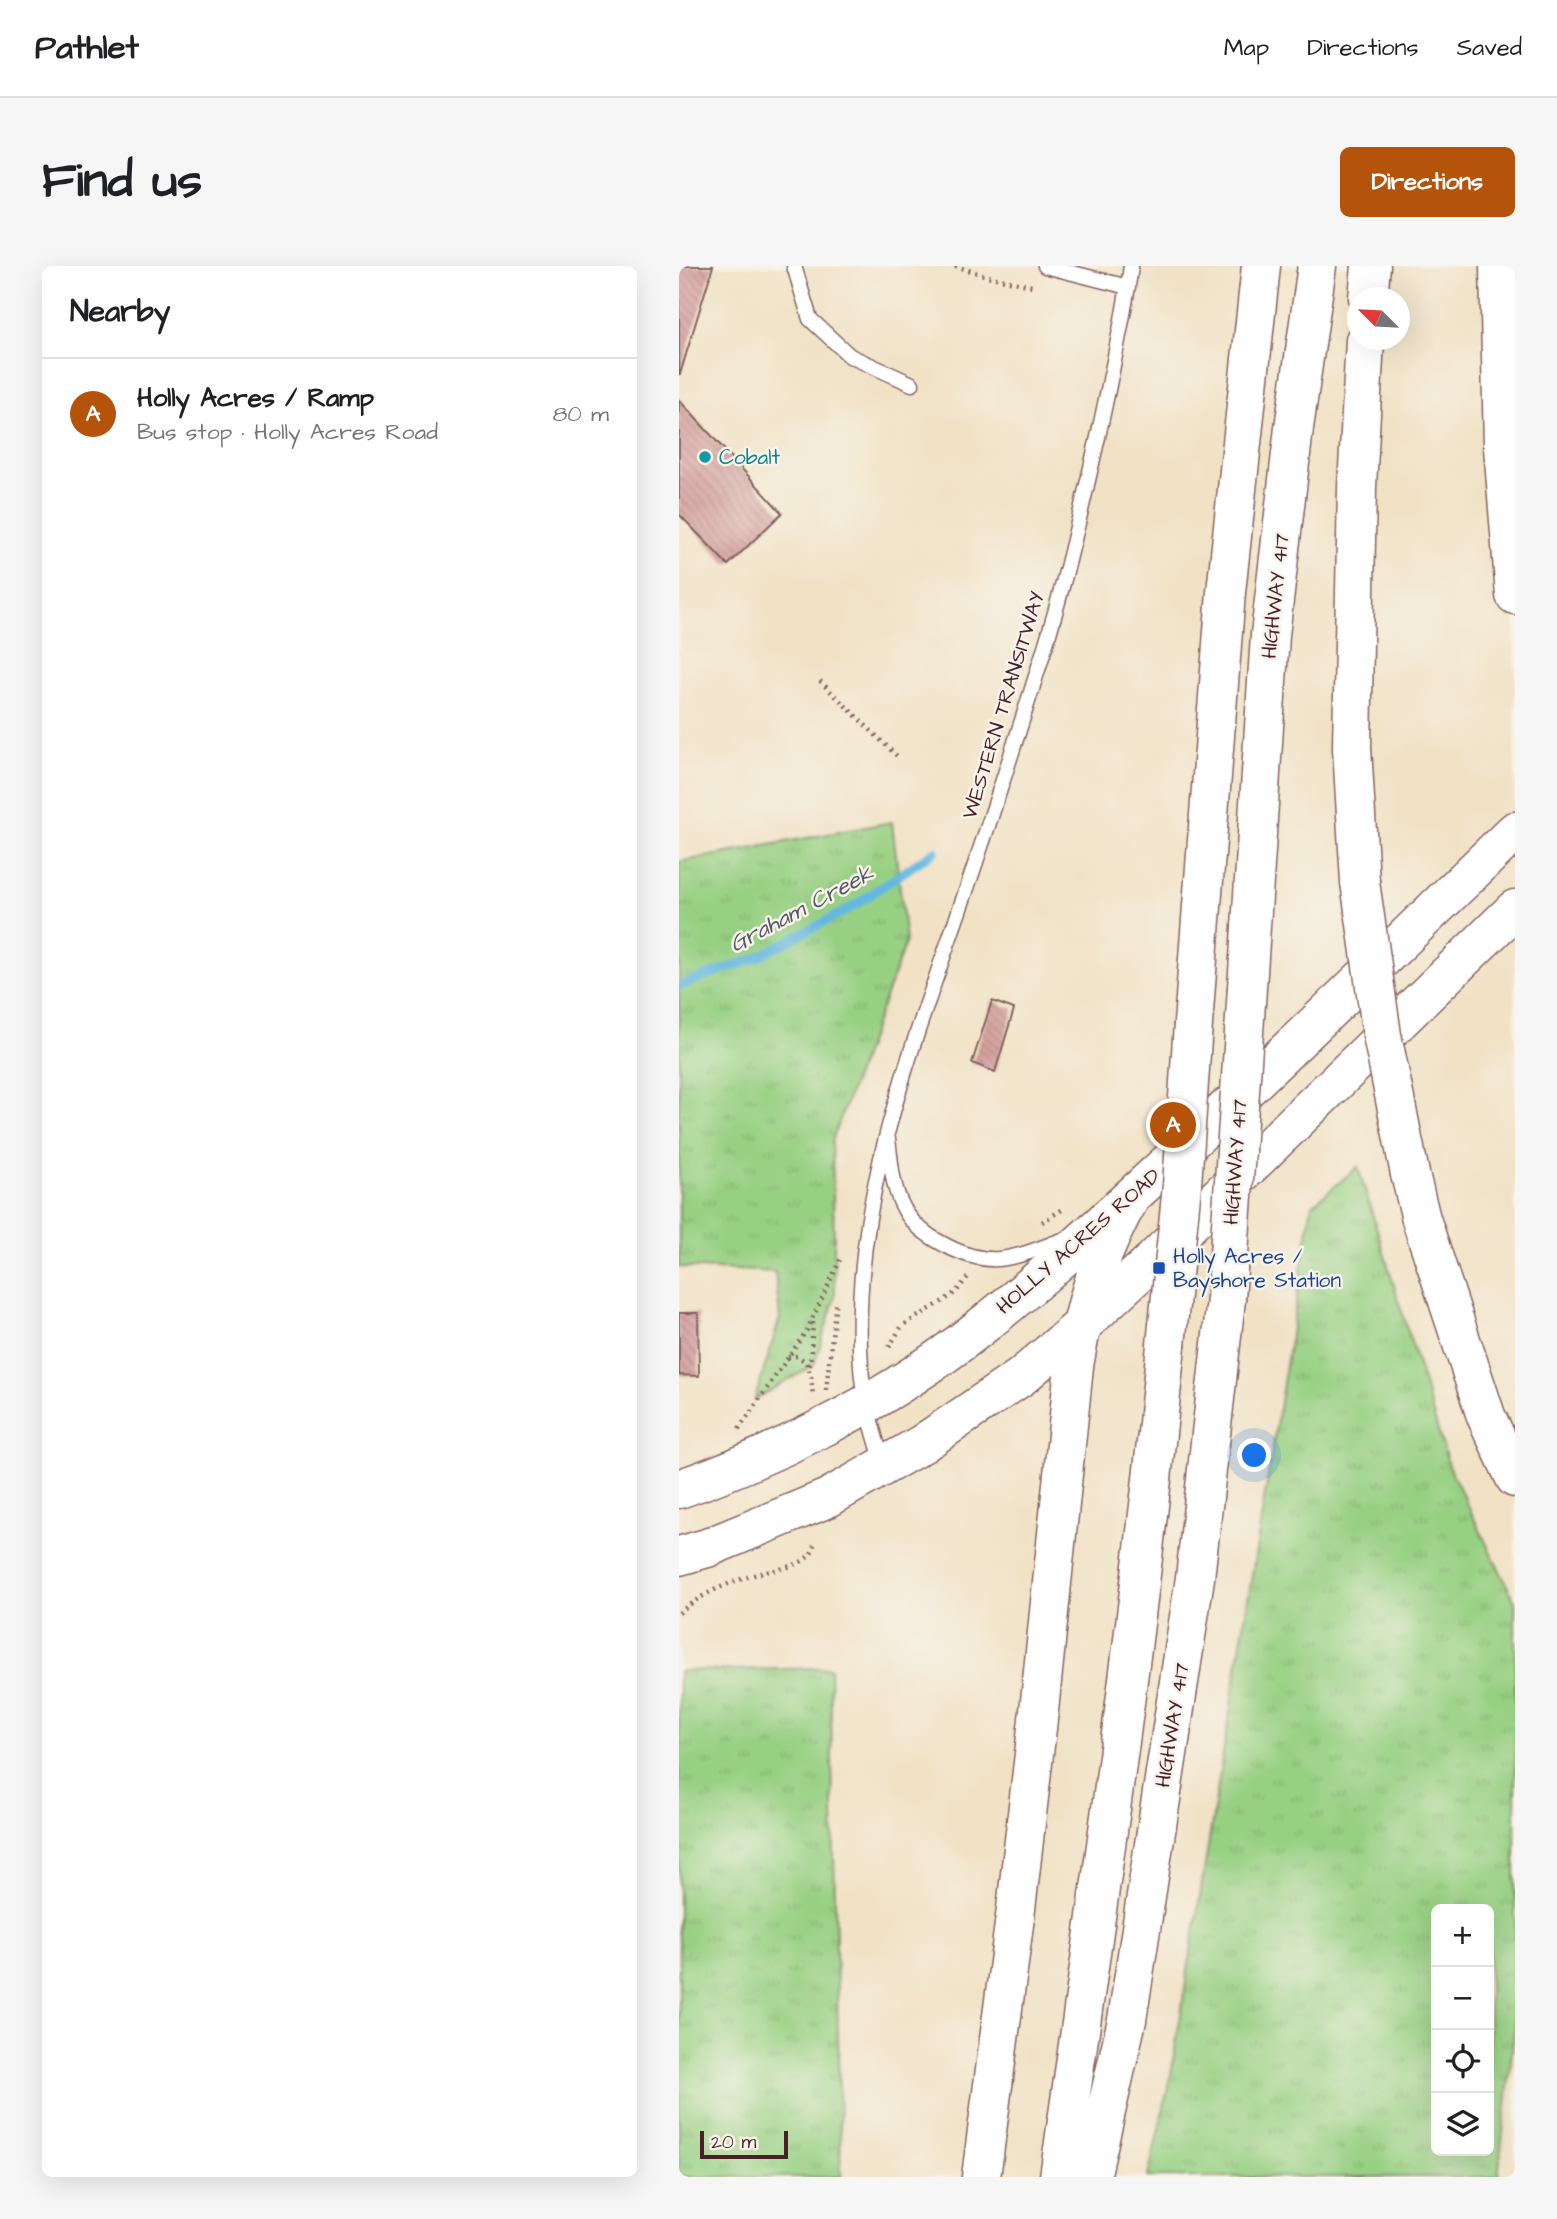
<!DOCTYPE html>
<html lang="en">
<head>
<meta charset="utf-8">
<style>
  body { margin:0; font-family:"Architects Daughter",sans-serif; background:#f6f6f6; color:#202124 }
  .controls { position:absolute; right:21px; bottom:21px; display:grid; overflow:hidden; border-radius:10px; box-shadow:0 7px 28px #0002 }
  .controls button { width:63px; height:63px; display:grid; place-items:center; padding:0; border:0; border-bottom:2px solid #e0e0e0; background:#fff; color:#202124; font:35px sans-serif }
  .compass { position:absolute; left:668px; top:21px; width:63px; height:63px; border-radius:50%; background:#fff; box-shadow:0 7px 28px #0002; rotate:294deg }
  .scale { position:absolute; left:21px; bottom:18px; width:88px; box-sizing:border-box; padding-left:7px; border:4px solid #4a1f2b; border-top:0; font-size:19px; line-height:24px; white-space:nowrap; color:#4a1f2b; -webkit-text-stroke:5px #f7f3e8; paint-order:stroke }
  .you { position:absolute; left:576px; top:1190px; width:24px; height:24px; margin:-18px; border:5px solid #fff; border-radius:50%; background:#1a73e8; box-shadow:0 0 0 10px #1a73e833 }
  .badge { display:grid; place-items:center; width:46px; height:46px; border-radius:50%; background:#b45309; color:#fff; font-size:23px; font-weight:700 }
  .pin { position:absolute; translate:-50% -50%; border:4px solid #fff; box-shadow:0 2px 7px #0006 }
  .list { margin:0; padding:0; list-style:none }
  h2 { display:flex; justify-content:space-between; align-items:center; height:91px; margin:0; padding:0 28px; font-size:30px }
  h2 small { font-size:23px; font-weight:400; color:#757577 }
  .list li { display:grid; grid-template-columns:46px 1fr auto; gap:21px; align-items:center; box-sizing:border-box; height:112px; padding:0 28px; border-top:2px solid #e0e0e0 }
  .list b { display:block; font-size:26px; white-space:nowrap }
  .list p { margin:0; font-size:23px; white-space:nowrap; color:#757577 }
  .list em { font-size:23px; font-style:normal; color:#757577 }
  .icon { flex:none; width:38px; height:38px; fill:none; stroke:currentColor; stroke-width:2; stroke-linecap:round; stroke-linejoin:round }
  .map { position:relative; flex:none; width:836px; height:1911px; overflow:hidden; border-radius:10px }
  header { display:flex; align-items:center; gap:42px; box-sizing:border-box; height:98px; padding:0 35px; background:#fff; border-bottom:2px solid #e0e0e0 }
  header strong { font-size:33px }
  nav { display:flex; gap:38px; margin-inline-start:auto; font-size:24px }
  .intro { display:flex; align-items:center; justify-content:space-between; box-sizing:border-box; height:168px; padding:0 42px }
  h1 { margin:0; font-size:49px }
  .button { padding:18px 32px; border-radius:10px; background:#b45309; color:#fff; font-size:24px; font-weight:700 }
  main { display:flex; gap:42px; padding:0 42px }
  aside { flex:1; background:#fff; border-radius:10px; box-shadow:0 7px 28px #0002 }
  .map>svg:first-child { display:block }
  .grass { fill:url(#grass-tufts); stroke:#717857; stroke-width:2; fill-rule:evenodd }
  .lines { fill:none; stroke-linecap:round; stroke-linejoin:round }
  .stream { stroke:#64b8e0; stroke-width:9 }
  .building { fill:url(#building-back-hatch) }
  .lane-casing { stroke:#846361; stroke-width:17 }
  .secondary-casing { stroke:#846361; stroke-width:41 }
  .highway-casing { stroke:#846361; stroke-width:41 }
  .path { stroke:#846361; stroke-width:4.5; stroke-dasharray:2 5; stroke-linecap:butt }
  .lane { stroke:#fff; stroke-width:14 }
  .secondary { stroke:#fff; stroke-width:38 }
  .highway { stroke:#fff; stroke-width:38 }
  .highway-bridge-casing { stroke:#846361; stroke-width:41; stroke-linecap:butt }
  .highway-bridge { stroke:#fff; stroke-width:38 }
  .culture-dot { fill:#0f9aa8; stroke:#f7f3e8; stroke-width:2.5 }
  .transit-dot { fill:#1a4fb4; stroke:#f7f3e8; stroke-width:2.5 }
  .labels { text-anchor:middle; stroke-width:5; stroke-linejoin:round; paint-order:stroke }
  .culture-label { font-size:21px; fill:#0d838f; stroke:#f7f3e8; text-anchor:start }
  .street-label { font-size:21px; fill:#4a1f2b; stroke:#f7f3e8 }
  .transit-label { font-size:21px; fill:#164399; stroke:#f7f3e8; text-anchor:start }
  .water-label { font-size:23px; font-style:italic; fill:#53556a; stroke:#f7f3e8 }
</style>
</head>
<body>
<header>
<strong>Pathlet</strong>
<nav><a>Map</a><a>Directions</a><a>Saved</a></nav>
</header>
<div class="intro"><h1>Find us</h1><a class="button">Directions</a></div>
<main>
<aside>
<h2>Nearby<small></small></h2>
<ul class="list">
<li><span class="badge">A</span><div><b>Holly Acres / Ramp</b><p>Bus stop · Holly Acres Road</p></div><em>80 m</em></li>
</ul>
</aside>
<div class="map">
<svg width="836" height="1911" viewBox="0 0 836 1911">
  <defs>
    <pattern id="grass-tufts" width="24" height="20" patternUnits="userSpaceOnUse" patternTransform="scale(1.75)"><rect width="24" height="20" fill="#98d083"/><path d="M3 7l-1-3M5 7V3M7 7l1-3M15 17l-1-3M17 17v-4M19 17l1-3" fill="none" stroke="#84b271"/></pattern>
    <pattern id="building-back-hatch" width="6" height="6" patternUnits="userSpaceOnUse" patternTransform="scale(1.75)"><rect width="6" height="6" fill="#cf9493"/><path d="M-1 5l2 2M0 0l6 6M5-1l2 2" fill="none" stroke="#aa7878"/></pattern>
  </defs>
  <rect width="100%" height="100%" fill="#f7f3e8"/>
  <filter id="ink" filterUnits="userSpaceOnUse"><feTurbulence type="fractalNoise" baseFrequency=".0143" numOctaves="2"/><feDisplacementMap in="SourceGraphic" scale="14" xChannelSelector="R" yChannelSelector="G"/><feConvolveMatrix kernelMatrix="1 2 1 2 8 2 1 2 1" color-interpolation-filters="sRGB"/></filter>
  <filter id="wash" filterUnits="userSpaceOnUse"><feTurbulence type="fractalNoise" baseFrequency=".00686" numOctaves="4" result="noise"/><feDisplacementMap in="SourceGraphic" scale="28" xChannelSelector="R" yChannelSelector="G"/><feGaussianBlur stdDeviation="1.57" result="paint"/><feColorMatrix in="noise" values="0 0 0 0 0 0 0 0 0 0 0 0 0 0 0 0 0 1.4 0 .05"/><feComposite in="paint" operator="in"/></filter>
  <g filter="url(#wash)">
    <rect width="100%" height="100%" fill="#f1e2c6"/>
    <path class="grass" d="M213,556l14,119 -74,200 3,156 -21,68 -59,34 25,-81 -5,-46 -96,-5v-405z
      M679,901l91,300 66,135v422l-17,153h-350l23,-102 141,-870zM810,1643v242h-53v-242z
      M151,1402l11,509h-162v-506z"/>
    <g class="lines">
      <path class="stream" d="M0,720l77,-28 93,-49 86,-58"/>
    </g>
    <g id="blocks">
      <path class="building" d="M0,0h34l-33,108h-1z
        M0,134l103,113 -54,52 -49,-51z
        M313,735l22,8 -19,63 -23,-9z
        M0,1047h19l1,63 -20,-1z"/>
    </g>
  </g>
  <g filter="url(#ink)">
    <use href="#blocks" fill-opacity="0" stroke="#846361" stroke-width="2"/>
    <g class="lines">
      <g class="lane-casing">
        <path id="lane" d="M115,0l16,53 40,37 62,28
          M366,0l83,21
          M209,873c3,22 4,48 15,68 14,29 64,54 95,52 23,-2 45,-12 67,-20
          M204,1197c-9,-31 -20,-63 -22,-96 -11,-156 45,-303 95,-447 30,-86 58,-173 85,-260 23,-73 40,-149 57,-223 12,-57 25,-114 33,-171"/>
      </g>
      <g class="secondary-casing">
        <path id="secondary" d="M0,1223c97,-34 198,-84 281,-146 79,-60 151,-128 224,-195 112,-104 221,-211 331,-317
          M0,1290l28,-8 121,-50 94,-54 99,-67 59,-50 75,-69 360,-349"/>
      </g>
      <g class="highway-casing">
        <path id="highway" d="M820,0l4,181 12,148
          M689,32l3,-32
          M681,616l-8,-134 5,-261 8,-147
          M568,722l23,-353 24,-207 23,-162
          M514,758l33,-432 35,-326
          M731,908l11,45 65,197 29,62
          M302,1911l35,-268 23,-198 35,-345c10,-60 26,-116 57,-169
          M380,1911c40,-277 80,-554 107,-832
          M412,1911l36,-157 68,-442 31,-279"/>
      </g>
      <path class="path" d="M276,0l32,10 49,11
        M141,415l79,77
        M363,956l23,-14
        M210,1081l13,-21 43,-26 11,-8 12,-15
        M109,1091l9,-1 9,6 5,15 2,19
        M131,1100l3,-44
        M147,1124l10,-89
        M60,1163l68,-99 33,-70
        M0,1347c23,-20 49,-30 78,-39 15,-4 40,-6 52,-18 4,-4 5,-10 5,-15"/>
      <use href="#lane" class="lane"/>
      <use href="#secondary" class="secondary"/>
      <use href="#highway" class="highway"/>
      <g class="highway-bridge-casing">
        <path id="highway-bridge" d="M681,616l22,153 28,139
          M547,1033l21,-311
          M487,1079l16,-160 11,-161"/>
      </g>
      <use href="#highway-bridge" class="highway-bridge"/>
    </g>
  </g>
  <circle class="culture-dot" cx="26" cy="191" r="7"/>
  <rect class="transit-dot" x="473" y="995" width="14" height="14" rx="3.5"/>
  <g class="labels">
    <g class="culture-label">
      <text x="40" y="198">Cobalt</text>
    </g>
    <g class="street-label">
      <text transform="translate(596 330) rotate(-84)" y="7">HIGHWAY 417</text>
      <text transform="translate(324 439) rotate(-73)" y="7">WESTERN TRANSITWAY</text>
      <text transform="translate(556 896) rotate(-86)" y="7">HIGHWAY 417</text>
      <text transform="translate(399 975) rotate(-41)" y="7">HOLLY ACRES ROAD</text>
      <text transform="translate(493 1459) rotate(-81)" y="7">HIGHWAY 417</text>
    </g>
    <g class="transit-label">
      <text x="494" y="997">Holly Acres /<tspan x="494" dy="24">Bayshore Station</tspan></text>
    </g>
    <g class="water-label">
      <text transform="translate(122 642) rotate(-28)" y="8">Graham Creek</text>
    </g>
  </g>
</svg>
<div class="controls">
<button>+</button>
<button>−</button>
<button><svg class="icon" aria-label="locate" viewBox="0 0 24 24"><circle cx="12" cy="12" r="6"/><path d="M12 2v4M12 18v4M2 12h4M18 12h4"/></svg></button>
<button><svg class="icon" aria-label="layers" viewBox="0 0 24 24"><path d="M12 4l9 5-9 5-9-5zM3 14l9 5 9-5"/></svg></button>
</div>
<svg class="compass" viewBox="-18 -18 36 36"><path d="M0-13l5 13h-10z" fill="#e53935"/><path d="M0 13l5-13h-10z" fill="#757577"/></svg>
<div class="scale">20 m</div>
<div class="you"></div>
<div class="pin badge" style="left:494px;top:859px">A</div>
</div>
</main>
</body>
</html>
